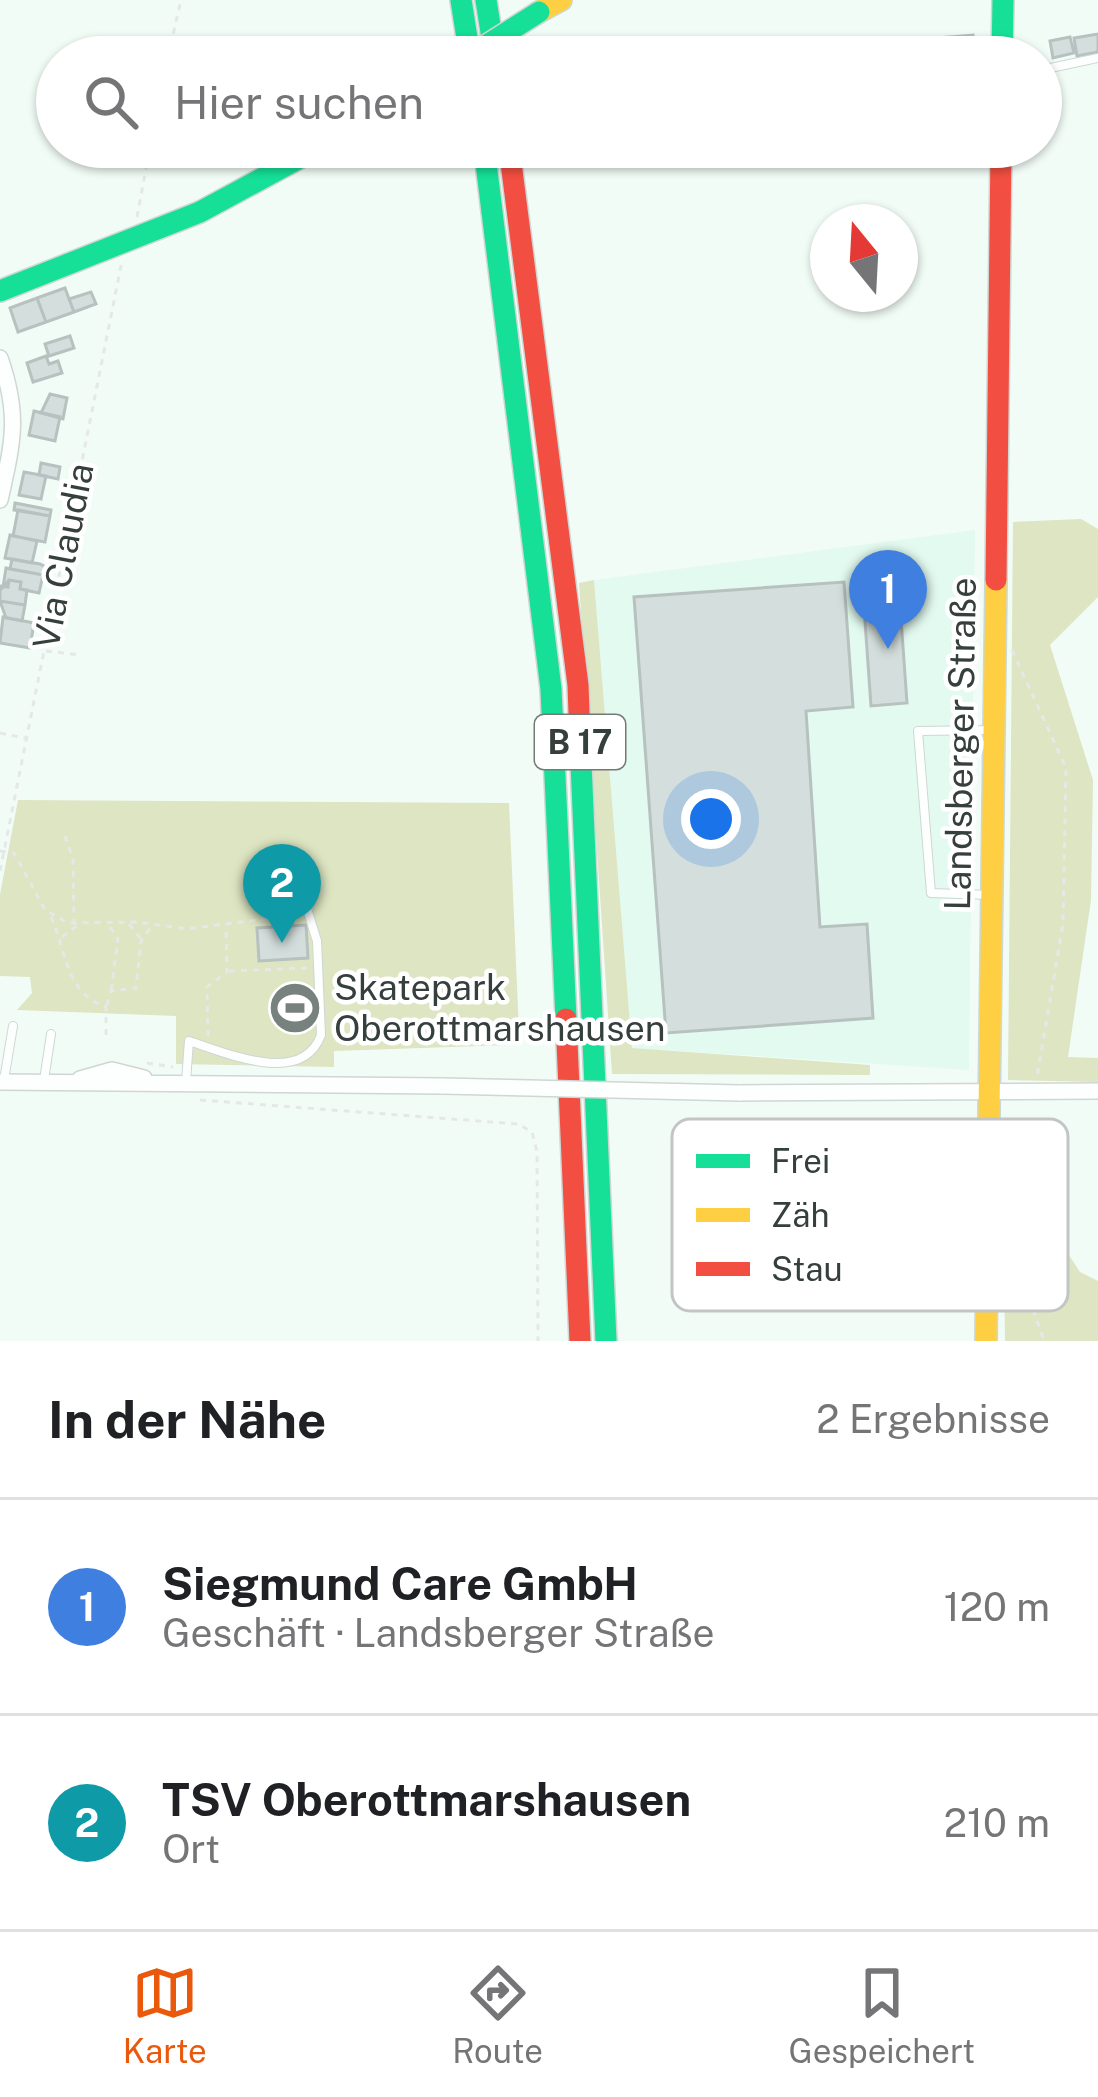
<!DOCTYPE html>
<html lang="de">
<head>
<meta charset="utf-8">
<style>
  body { margin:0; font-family:"Public Sans",sans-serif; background:#f2f2f2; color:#202124 }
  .compass { position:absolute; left:810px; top:204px; width:108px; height:108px; border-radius:50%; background:#fff; box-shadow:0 3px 9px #0004; rotate:342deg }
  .you { position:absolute; left:711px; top:819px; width:42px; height:42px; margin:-30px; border:9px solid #fff; border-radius:50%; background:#1a73e8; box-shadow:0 0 0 18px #1a73e833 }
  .badge { display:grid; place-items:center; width:78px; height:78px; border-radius:50%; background:#ea580c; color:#fff; font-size:39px; font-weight:700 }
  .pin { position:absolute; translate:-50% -99px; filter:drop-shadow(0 3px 6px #0008) }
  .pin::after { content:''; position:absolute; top:63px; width:42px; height:36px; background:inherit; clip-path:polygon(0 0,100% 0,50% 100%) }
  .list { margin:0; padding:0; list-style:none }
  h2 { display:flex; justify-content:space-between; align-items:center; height:156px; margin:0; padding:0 48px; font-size:51px }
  h2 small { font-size:39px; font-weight:400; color:#757577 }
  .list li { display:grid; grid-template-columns:78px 1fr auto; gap:36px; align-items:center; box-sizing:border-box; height:216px; padding:0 48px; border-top:3px solid #e0e0e0 }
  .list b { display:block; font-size:45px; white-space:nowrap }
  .list p { margin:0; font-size:39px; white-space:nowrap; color:#757577 }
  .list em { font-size:39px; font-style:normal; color:#757577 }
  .icon { flex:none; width:66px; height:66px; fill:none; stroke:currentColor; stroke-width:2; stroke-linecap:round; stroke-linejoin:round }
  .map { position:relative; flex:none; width:1098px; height:1341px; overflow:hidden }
  .search { position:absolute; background:#fff; box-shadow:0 3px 9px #0004; left:36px; right:36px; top:36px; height:132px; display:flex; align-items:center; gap:30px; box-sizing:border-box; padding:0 42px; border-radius:66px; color:#757577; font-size:45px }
  .sheet { height:588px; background:#fff }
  nav { display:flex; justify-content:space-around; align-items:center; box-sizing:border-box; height:168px; border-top:3px solid #e0e0e0; background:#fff; font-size:33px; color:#757577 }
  nav a { display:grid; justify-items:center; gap:6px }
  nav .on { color:#ea580c }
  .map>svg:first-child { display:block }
  .built { fill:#e2faef }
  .green { fill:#dde5c2 }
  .building { fill:#d4dfdd; stroke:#b7c1bf; stroke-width:3 }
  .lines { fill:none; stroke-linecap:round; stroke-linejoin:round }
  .lane-casing { stroke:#ced7d3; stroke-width:10 }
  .street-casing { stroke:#ced7d3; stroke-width:18 }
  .fast-casing { stroke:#ced7d3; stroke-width:24 }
  .slow-casing { stroke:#ced7d3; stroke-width:24 }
  .jam-casing { stroke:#ced7d3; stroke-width:24 }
  .path { stroke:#e5e8e7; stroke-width:3; stroke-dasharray:6 6; stroke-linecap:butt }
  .lane { stroke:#fdfffe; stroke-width:8 }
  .street { stroke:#fdfffe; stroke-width:15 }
  .fast { stroke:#16e098; stroke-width:21 }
  .slow { stroke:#ffcf43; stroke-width:21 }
  .jam { stroke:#f24e42; stroke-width:21 }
  .street-bridge-casing { stroke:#ced7d3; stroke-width:18; stroke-linecap:butt }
  .fast-bridge-casing { stroke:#ced7d3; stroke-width:24; stroke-linecap:butt }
  .street-bridge { stroke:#fdfffe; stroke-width:15 }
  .fast-bridge { stroke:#16e098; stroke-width:21 }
  .labels { text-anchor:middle; stroke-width:9; stroke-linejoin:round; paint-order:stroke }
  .shield { fill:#fff; stroke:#727976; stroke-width:3 }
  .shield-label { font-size:33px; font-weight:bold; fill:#353f3b }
  .street-label { font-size:36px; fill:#353f3b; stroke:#fff }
  .poi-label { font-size:36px; fill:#353f3b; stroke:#fff; text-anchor:start }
  .key { fill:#fff; stroke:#c2c5c4; stroke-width:3 }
  .key-label { font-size:33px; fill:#353f3b }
</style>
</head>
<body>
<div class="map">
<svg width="1098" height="1341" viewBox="0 0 1098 1341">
  <rect width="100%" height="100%" fill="#f2fcf7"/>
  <path class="built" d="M975,530l-6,540 -337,-22 -38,-468z"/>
  <path class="green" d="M1081,519l17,10v68l-48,48 43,135 -2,120 -23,157 30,1v24l-90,-2 5,-558z
    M594,580l38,468 238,17v10l-258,-1 -33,-491z
    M18,800l491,3 10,228 -8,5v9l-177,6v16l-158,-3v-48l-159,-6 15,-17 -2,-16 -30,-1v-82z
    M1067,1252l13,20 18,9v60h-93l-1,-76z"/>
  <path class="building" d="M1098,34v18l-21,4 -3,-18z
    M973,35l1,22h-61v-17z
    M1070,37l4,16 -21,5 -3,-17z
    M65,288l9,24 -28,10 -9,-24z
    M91,292l5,12 -22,8 -5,-13z
    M37,298l9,24 -28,10 -8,-24z
    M70,336l4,12 -25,8 -4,-12z
    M46,356l3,8 9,-3 4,12 -29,9 -6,-19z
    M50,394l17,4 -4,21 -22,-6z
    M34,411l26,6 -5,24 -26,-6z
    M41,463l19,4 -2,12 -19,-4z
    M24,472l22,4 -5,23 -22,-4z
    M15,503l36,7 -1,6 -36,-6z
    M18,510l32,6 -5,26 -32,-6z
    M10,535l27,6 -5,22 -27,-5z
    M12,559l28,5 10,5 -1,7 -39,-7z
    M6,568l37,7 -4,18 -19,-4 1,-7 -12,-2 -6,7z
    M898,577l9,126 -36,3 -9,-127z
    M9,580l12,2 -1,7 7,1 -2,15 -25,-4v-15l8,1z
    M844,582l9,125 -47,4 14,216 47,-3 6,94 -207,15 -32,-436z
    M0,601l25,4 -3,16 -16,-3z
    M3,617l31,6 -4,25 -30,-5z
    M306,925l2,33 -49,3 -2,-33z"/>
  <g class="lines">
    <g class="lane-casing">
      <path id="lane" d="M1041,70l57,-12
        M991,895l-60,-2 -13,-162 76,-1
        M4,1080l9,-54
        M44,1080l7,-46
        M186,1081l3,-40c38,12 113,46 132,-6l-4,-94 -11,-35"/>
    </g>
    <g class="street-casing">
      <path id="street" d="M0,358c20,57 13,84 0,142
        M80,1079l32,-9 32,8
        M0,1082l442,4
        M739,1093l359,-2"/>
    </g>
    <g class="fast-casing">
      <path id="fast" d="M461,0l9,57
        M486,0l9,57
        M1002,57l1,-57
        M484,147l67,542 15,330
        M0,291l200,-79 120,-65
        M580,740l26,601"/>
    </g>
    <g class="slow-casing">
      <path id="slow" d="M539,12l22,-12
        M986,1341l10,-761"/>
    </g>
    <g class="jam-casing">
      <path id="jam" d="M509,147l69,538 2,55
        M996,580l5,-433
        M566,1019l14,322"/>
    </g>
    <path class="path" d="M168,57l13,-57
      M137,217l13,-70
      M1012,650l54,118 -3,156 -26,153
      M46,651l35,4
      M0,733l25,5
      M65,836l8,23 1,62
      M0,851l14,2 31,57 23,13 70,-1 49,7 110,-14
      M0,871l122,-610
      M51,917c16,34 13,75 55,90v29
      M129,924l12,15
      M110,927l8,12 -7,51
      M62,937l16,-12
      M229,971l80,-3
      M107,1005l4,-14 25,-3 5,-47 12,-17
      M208,1036l-1,-49 20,-15 -1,-46
      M147,1063l26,4
      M200,1100l318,24 14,8 5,20 1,189
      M1006,1230l38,111"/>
    <use href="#lane" class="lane"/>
    <use href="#street" class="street"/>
    <use href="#fast" class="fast"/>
    <use href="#slow" class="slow"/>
    <use href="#jam" class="jam"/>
    <g class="street-bridge-casing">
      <path id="street-bridge" d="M442,1086l297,7"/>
    </g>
    <g class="fast-bridge-casing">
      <path id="fast-bridge" d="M468,57l71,-45"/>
    </g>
    <use href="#street-bridge" class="street-bridge"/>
    <use href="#fast-bridge" class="fast-bridge"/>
  </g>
  <defs>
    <g id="stadium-disc" transform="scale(2.7)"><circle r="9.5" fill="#77817d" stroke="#fff"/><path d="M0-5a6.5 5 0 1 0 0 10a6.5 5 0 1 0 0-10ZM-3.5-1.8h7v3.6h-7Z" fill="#fff"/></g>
  </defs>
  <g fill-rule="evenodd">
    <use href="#stadium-disc" x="295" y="1008"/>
  </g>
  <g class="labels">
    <rect class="shield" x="535" y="715" width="90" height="54" rx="9"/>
    <g class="shield-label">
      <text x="580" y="754">B 17</text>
    </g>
    <g class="street-label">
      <text transform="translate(63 556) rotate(-79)" y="13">Via Claudia</text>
      <text transform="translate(960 744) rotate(-89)" y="13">Landsberger Straße</text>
    </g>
    <g class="poi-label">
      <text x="334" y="1000">Skatepark<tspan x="334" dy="41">Oberottmarshausen</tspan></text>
    </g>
  </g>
  <rect x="672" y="1119" width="396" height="192" rx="18" class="key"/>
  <rect x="696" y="1154" width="54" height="14" fill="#16e098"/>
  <rect x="696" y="1208" width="54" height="14" fill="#ffcf43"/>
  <rect x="696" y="1262" width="54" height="14" fill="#f24e42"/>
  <g class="key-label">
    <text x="771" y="1173">Frei</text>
    <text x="771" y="1227">Zäh</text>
    <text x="771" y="1281">Stau</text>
  </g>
</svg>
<svg class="compass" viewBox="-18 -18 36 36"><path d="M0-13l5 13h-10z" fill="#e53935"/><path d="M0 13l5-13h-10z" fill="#757577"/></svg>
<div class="you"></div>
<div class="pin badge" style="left:888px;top:649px;background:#3f7fe0">1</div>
<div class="pin badge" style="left:282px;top:943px;background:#0f9aa8">2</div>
<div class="search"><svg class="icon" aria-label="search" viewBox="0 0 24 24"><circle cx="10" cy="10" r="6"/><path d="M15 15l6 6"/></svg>Hier suchen</div>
</div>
<section class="sheet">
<h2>In der Nähe<small>2 Ergebnisse</small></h2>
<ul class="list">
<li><span class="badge" style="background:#3f7fe0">1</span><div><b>Siegmund Care GmbH</b><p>Geschäft · Landsberger Straße</p></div><em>120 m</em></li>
<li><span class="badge" style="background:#0f9aa8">2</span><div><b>TSV Oberottmarshausen</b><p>Ort</p></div><em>210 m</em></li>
</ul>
</section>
<nav>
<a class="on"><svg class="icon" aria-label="map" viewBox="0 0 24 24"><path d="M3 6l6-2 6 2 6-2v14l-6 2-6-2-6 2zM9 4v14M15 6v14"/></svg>Karte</a>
<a><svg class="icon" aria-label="directions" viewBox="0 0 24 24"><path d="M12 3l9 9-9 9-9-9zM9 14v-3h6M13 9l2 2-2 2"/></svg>Route</a>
<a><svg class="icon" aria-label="saved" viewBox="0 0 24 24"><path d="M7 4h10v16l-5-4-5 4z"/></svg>Gespeichert</a>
</nav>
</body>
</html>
